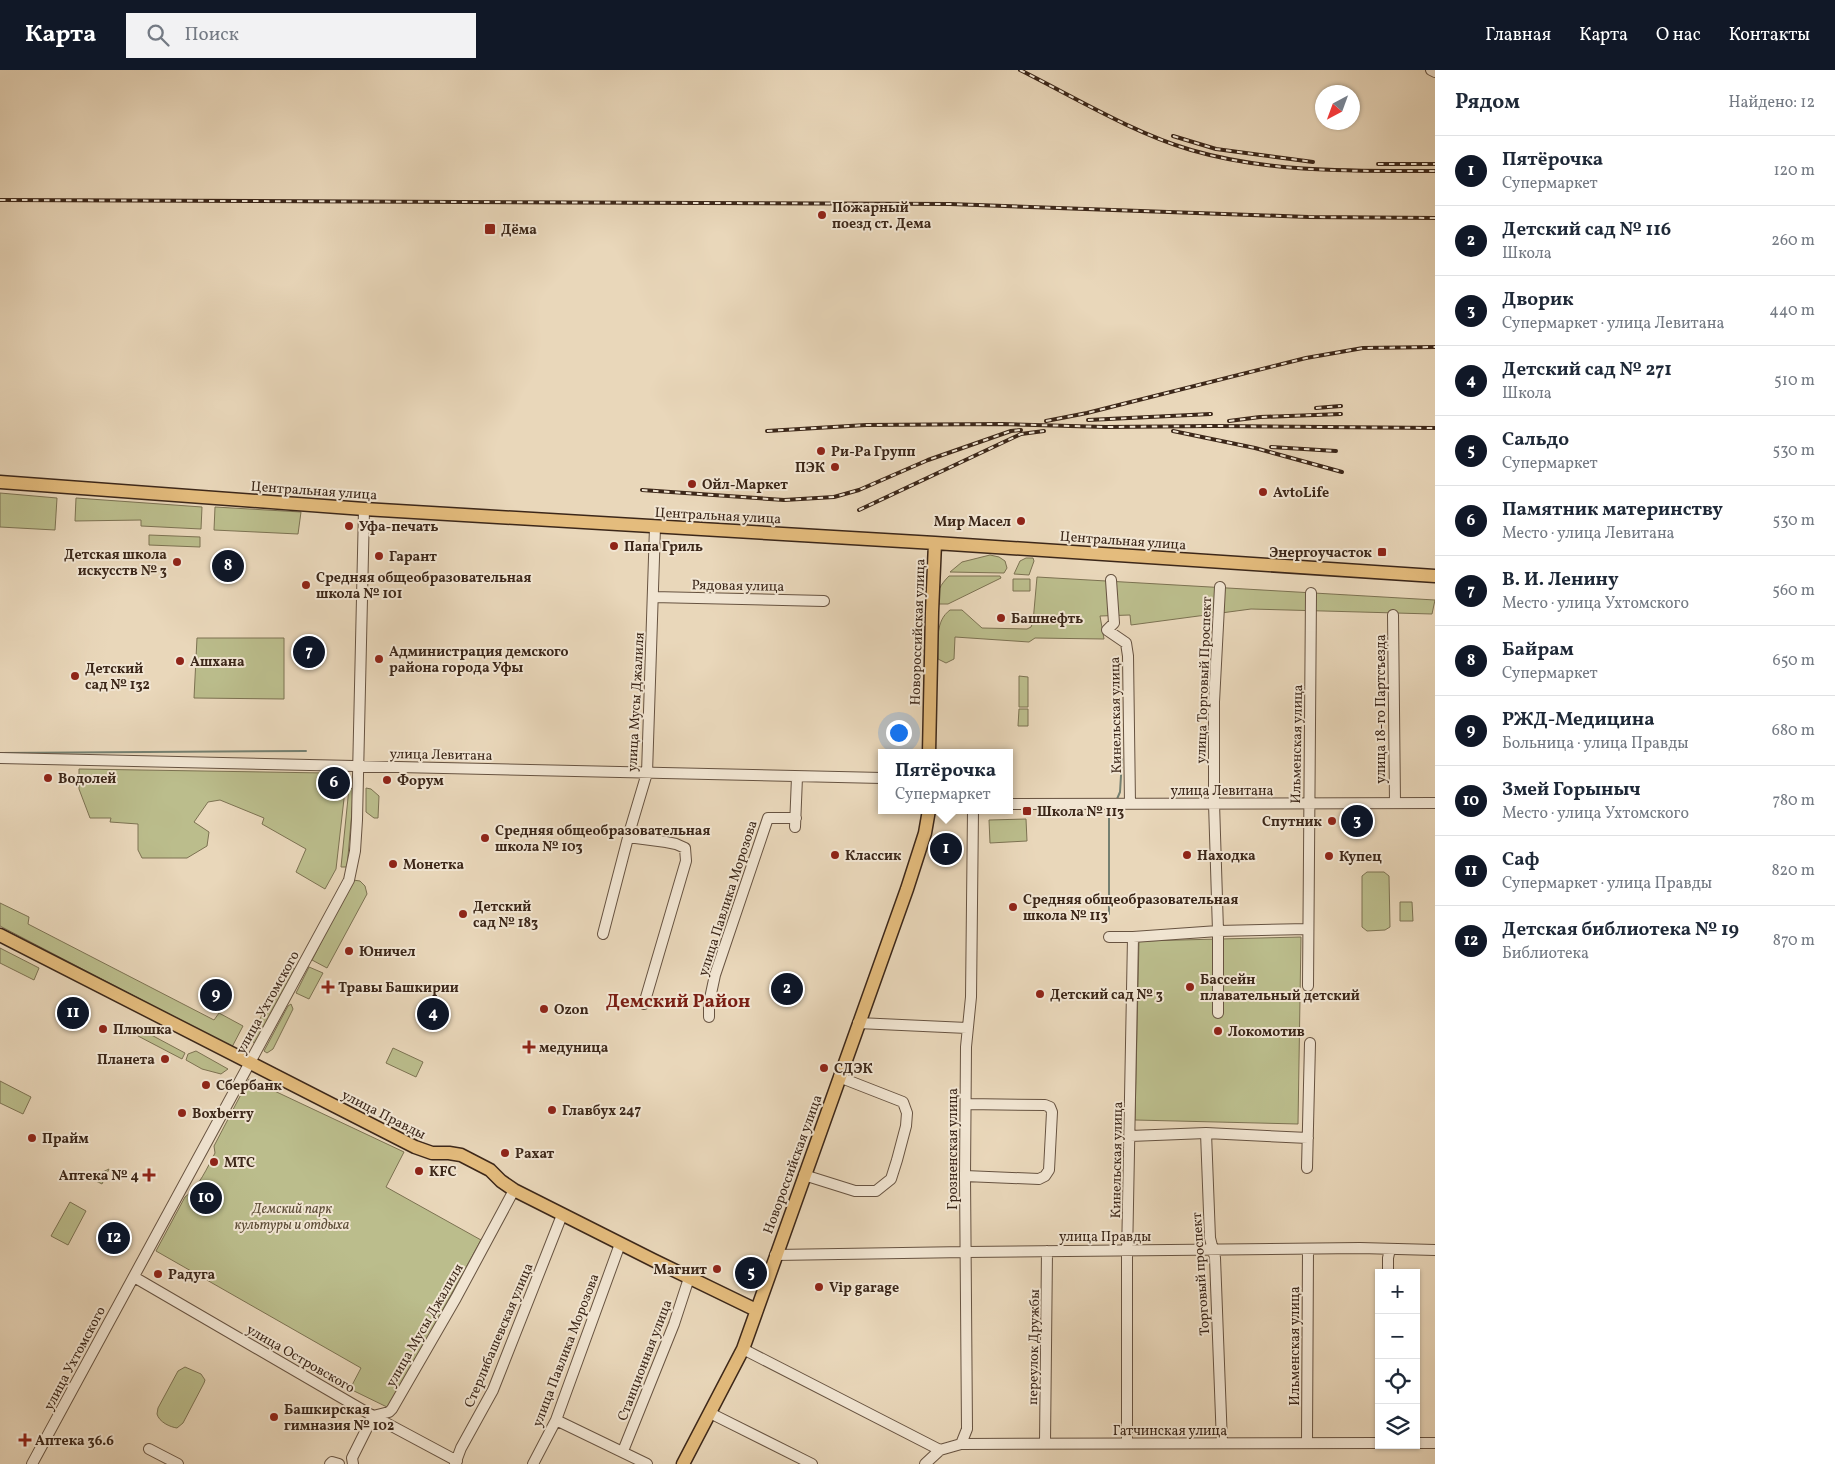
<!DOCTYPE html>
<html lang="ru">
<head>
<meta charset="utf-8">
<style>
  body { margin:0; font-family:Vollkorn,serif; background:#f2f2f3; color:#1f2937 }
  .controls { position:absolute; right:15px; bottom:15px; display:grid; overflow:hidden; border-radius:0px; box-shadow:0 1px 4px #0004 }
  .controls button { width:45px; height:45px; display:grid; place-items:center; padding:0; border:0; border-bottom:1px solid #e0e1e3; background:#fff; color:#1f2937; font:25px sans-serif }
  .compass { position:absolute; left:1315px; top:15px; width:45px; height:45px; border-radius:50%; background:#fff; box-shadow:0 1px 4px #0004; rotate:221deg }
  .you { position:absolute; left:898px; top:662px; width:18px; height:18px; margin:-12px; border:4px solid #fff; border-radius:50%; background:#1a73e8; box-shadow:0 0 0 8px #1a73e833 }
  .badge { display:grid; place-items:center; width:32px; height:32px; border-radius:50%; background:#111827; color:#fff; font-size:16px; font-weight:700 }
  .pin { position:absolute; translate:-50% -50%; border:2px solid #fff; box-shadow:0 1px 5px #0006 }
  .popup { position:absolute; left:878px; top:679px; width:135px; height:65px; box-sizing:border-box; display:grid; place-content:center; border-radius:0px; background:#fff; filter:drop-shadow(0 1px 4px #0005); font-size:16px; white-space:nowrap; color:#747a83 }
  .popup b { font-size:19px; color:#1f2937 }
  .popup::after { content:''; position:absolute; left:50%; top:100%; margin-left:-10px; border:10px solid transparent; border-top-color:#fff }
  .list { margin:0; padding:0; list-style:none }
  h2 { display:flex; justify-content:space-between; align-items:center; height:65px; margin:0; padding:0 20px; font-size:21px }
  h2 small { font-size:16px; font-weight:400; color:#747a83 }
  .list li { display:grid; grid-template-columns:32px 1fr auto; gap:15px; align-items:center; box-sizing:border-box; height:70px; padding:0 20px; border-top:1px solid #e0e1e3 }
  .list b { display:block; font-size:19px; white-space:nowrap }
  .list p { margin:0; font-size:16px; white-space:nowrap; color:#747a83 }
  .list em { font-size:16px; font-style:normal; color:#747a83 }
  .icon { flex:none; width:28px; height:28px; fill:none; stroke:currentColor; stroke-width:2; stroke-linecap:round; stroke-linejoin:round }
  .map { position:relative; flex:none; width:1435px; height:1394px; overflow:hidden }
  header { display:flex; align-items:center; gap:30px; box-sizing:border-box; height:70px; padding:0 25px; background:#111827; color:#fff }
  header strong { font-size:24px }
  nav { display:flex; gap:28px; margin-inline-start:auto; font-size:18px }
  .search { width:350px; height:45px; background:#f2f2f3; display:flex; align-items:center; gap:12px; box-sizing:border-box; padding:0 18px; border-radius:0px; color:#747a83; font-size:19px }
  main { display:flex }
  aside { flex:1; background:#fff }
  .map>svg:first-child { display:block }
  .green { fill:#bbbd8c; stroke:#7c7252 }
  .lines { fill:none; stroke-linecap:round; stroke-linejoin:round }
  .stream { stroke:#747f70; stroke-width:2 }
  .minor-casing { stroke:#675341; stroke-width:12 }
  .major-casing { stroke:#3c2719; stroke-width:15 }
  .minor { stroke:#f1e5d2; stroke-width:10 }
  .major { stroke:#e4bc7d; stroke-width:12 }
  .rail-casing { stroke:#3c2719; stroke-width:4 }
  .rail { stroke:#f1e5d2; stroke-width:2; stroke-dasharray:5.5; stroke-linecap:butt }
  .poi-dot { fill:#8f2418; stroke:#f1e5d2; stroke-width:2 }
  .labels { text-anchor:middle; stroke-width:4; stroke-linejoin:round; paint-order:stroke }
  .poi-label { font-size:14px; font-weight:bold; fill:#3c2719; stroke:#f1e5d2; text-anchor:start }
  .street-label { font-size:14px; fill:#3c2719; stroke:#f1e5d2 }
  .park-label { font-size:14px; font-style:italic; fill:#5c4c36; stroke:#f1e5d2 }
  .district-label { font-size:19px; font-weight:bold; fill:#7a1f14; stroke:#f1e5d2 }
</style>
</head>
<body>
<header>
<strong>Карта</strong>
<div class="search"><svg class="icon" aria-label="search" viewBox="0 0 24 24"><circle cx="10" cy="10" r="6"/><path d="M15 15l6 6"/></svg>Поиск</div>
<nav><a>Главная</a><a>Карта</a><a>О нас</a><a>Контакты</a></nav>
</header>
<main>
<div class="map">
<svg width="1435" height="1394" viewBox="0 0 1435 1394">
  <rect width="100%" height="100%" fill="#e9d7ba"/>
  <filter id="stains"><feTurbulence type="fractalNoise" baseFrequency=".004" numOctaves="4"/><feColorMatrix values="0 0 0 0 .2 0 0 0 0 .09 0 0 0 0 .02 0 0 0 .5 -.17"/></filter>
  <radialGradient id="worn" r=".72"><stop offset=".6" stop-color="#630" stop-opacity="0"/><stop offset="1" stop-color="#630" stop-opacity=".3"/></radialGradient>
  <path class="green" d="M0,423l57,5 -2,32 -55,-3z
    M76,428l126,9 -1,22 -60,-3v-6l-66,1z
    M215,437l86,5 -3,22 -84,-4z
    M149,465l51,2v10l-51,-2z
    M990,485l9,2 6,4 2,7 -3,5 -54,-1 12,-10z
    M1026,488h7l1,3 -5,14 -15,-1 6,-13z
    M949,506h51l1,2 -53,26h-10c-3,-11 3,-20 11,-28z
    M1037,507l398,23 -3,14 -181,-5 -120,16 -1,-10 -30,1 4,23 -69,-1 -6,4 -74,-5 -1,22 -8,4 -8,-4c0,-17 -3,-38 12,-49h12l20,18 45,1 4,-2 2,-5z
    M1013,509h17v12h-17z
    M197,568h87v61l-90,-1z
    M1019,606l9,1v30h-9z
    M1019,639h9v17h-10z
    M79,699l247,4 19,17 -9,79 -11,20 -29,-17 10,-23 -44,-25 2,-6 -44,-18 -12,2 -14,20 15,10 -2,14 -20,12h-45l-4,-8v-26l-28,-2 1,-4h-21l-11,-29z
    M349,718l5,1 -7,78h-6z
    M366,718l5,1 8,7 -1,22h-4l-8,-6z
    M1026,749l1,22 -37,2 -1,-23z
    M1367,802h17l5,4 1,51 -5,3 -18,1 -5,-4v-51z
    M353,810l7,1 5,5 2,8 -40,74 -15,-8z
    M1400,832h12l1,19h-13z
    M0,833l29,14 -1,7 186,96 5,-7 24,13 -11,21 -232,-121z
    M1301,867l-3,187 -163,-4 4,-179z
    M0,878l39,20 -5,12 -34,-17z
    M289,896l8,4 -40,75 -5,-4 -2,-4z
    M309,897l14,6 -14,26 -13,-6z
    M291,934l2,5 -20,40 -6,4 -3,-2 24,-45z
    M142,960l43,23 -3,6 -44,-23z
    M393,978l30,14 -7,15 -30,-14z
    M196,981l32,18 -7,5 -19,-5 -16,-9 2,-6z
    M249,1009l155,73 -18,35 95,53 -92,168 -39,-19 11,-21 -205,-117 29,-54c14,-10 22,-29 30,-44l-1,-7z
    M0,1011l31,16 -8,17 -23,-11z
    M109,1099l-7,15 -12,-6z
    M70,1132l16,9 -18,34 -17,-9z
    M185,1297l16,7 4,6 -1,3 -21,40 -6,5c-7,-1 -18,-6 -20,-14l1,-6 20,-37z"/>
  <g class="lines">
    <path class="stream" d="M0,683l306,-2
      M1117,729l3,-7 2,-33
      M1109,844v-100l3,-6"/>
    <g class="minor-casing">
      <path id="minor" d="M1431,0l4,2
        M1111,510l3,43 -7,7 19,13 2,13 2,147
        M653,527l171,4
        M1393,545l2,188
        M0,688l882,20
        M1010,734l425,-1
        M795,757l2,-50
        M628,767l38,5 10,2 9,4 1,13 -42,143
        M603,864l27,-104 17,-57 8,-246
        M1109,867h24l85,-6 90,-2
        M1308,916l3,-393
        M1218,943v-82l-4,-128v-101l6,-115
        M709,947v-14l6,-28 53,-157h28
        M858,953l109,5
        M1206,1063l4,105 5,20 7,185
        M1130,1066l76,-3 102,5
        M1307,1098l3,-125
        M804,1105l51,16h21l15,-12 6,-19 9,-34 1,-13 -4,-11 -64,-25
        M965,1106l74,3 6,-3 4,-6 3,-58 -2,-5 -5,-2 -79,-1
        M775,1185l191,-3 394,-4 75,2
        M1388,1203v-15l2,-9
        M134,1207l239,139 84,45
        M743,1279l197,101
        M710,1343l102,51
        M556,1350l91,44
        M1045,1373l2,-192
        M1127,1373v-185l6,-321
        M1307,1373l1,-194
        M1416,1373h19
        M961,1374l418,-1
        M149,1379l29,15
        M623,1381l51,-127 15,-46
        M32,1394l317,-584 6,-29 2,-31 7,-311
        M330,1394l2,-2 7,2
        M353,1394l-1,-6 21,-42 16,-4 3,-3 64,-111 58,-108
        M455,1394l6,-16 32,-58 69,-175
        M533,1394l23,-44 64,-176
        M925,1394l15,-14 21,-6 6,-15 -2,-253 1,-129 5,-50 2,-187"/>
    </g>
    <g class="major-casing">
      <path id="major" d="M0,412l364,27 571,34 500,33
        M929,683l3,-141 3,-69
        M0,865l415,212 17,6h17l12,2 29,15 11,11 13,9 139,70 103,50
        M683,1394l60,-115 164,-460 18,-56 4,-23"/>
    </g>
    <use href="#minor" class="minor"/>
    <use href="#major" class="major"/>
    <g class="rail-casing">
      <path id="rail" d="M1020,0c54,27 113,63 171,80 79,23 163,21 244,21
        M1173,66l43,13 97,13
        M1378,94h57
        M0,130l950,4 358,13 127,1
        M1316,338l25,-2
        M1088,350l123,-6
        M1046,351l41,-8 219,-55 57,-10 72,-1
        M1229,351l31,-4 81,-3
        M767,361l99,-6 136,-1 104,3 107,-1 222,2
        M1173,361l82,17 87,24
        M1271,377l65,4
        M642,420l142,10 50,-3 25,-7 69,-30 83,-29 10,-1
        M859,440l162,-76 23,-3"/>
    </g>
    <use href="#rail" class="rail"/>
  </g>
  <g class="poi-dot">
    <circle cx="822" cy="145" r="5"/>
    <rect x="484" y="153" width="12" height="12" rx="2.5"/>
    <circle cx="821" cy="381" r="5"/>
    <circle cx="835" cy="397" r="5"/>
    <circle cx="692" cy="414" r="5"/>
    <circle cx="1263" cy="422" r="5"/>
    <circle cx="1021" cy="451" r="5"/>
    <circle cx="349" cy="456" r="5"/>
    <circle cx="614" cy="476" r="5"/>
    <rect x="1377" y="477" width="10" height="10" rx="2.5"/>
    <circle cx="379" cy="486" r="5"/>
    <circle cx="177" cy="492" r="5"/>
    <circle cx="306" cy="515" r="5"/>
    <circle cx="1001" cy="548" r="5"/>
    <circle cx="379" cy="589" r="5"/>
    <circle cx="180" cy="591" r="5"/>
    <circle cx="75" cy="606" r="5"/>
    <circle cx="48" cy="708" r="5"/>
    <circle cx="387" cy="710" r="5"/>
    <rect x="1022" y="736" width="10" height="10" rx="2.5"/>
    <circle cx="1332" cy="751" r="5"/>
    <circle cx="485" cy="768" r="5"/>
    <circle cx="835" cy="785" r="5"/>
    <circle cx="1187" cy="785" r="5"/>
    <circle cx="1329" cy="786" r="5"/>
    <circle cx="393" cy="794" r="5"/>
    <circle cx="1013" cy="837" r="5"/>
    <circle cx="463" cy="844" r="5"/>
    <circle cx="349" cy="881" r="5"/>
    <path d="M325.5 909.5h5v5h5v5h-5v5h-5v-5h-5v-5h5z"/>
    <circle cx="1190" cy="917" r="5"/>
    <circle cx="1040" cy="924" r="5"/>
    <circle cx="544" cy="939" r="5"/>
    <circle cx="103" cy="959" r="5"/>
    <circle cx="1218" cy="961" r="5"/>
    <path d="M526.5 969.5h5v5h5v5h-5v5h-5v-5h-5v-5h5z"/>
    <circle cx="165" cy="989" r="5"/>
    <circle cx="824" cy="998" r="5"/>
    <circle cx="206" cy="1015" r="5"/>
    <circle cx="552" cy="1040" r="5"/>
    <circle cx="182" cy="1043" r="5"/>
    <circle cx="32" cy="1068" r="5"/>
    <circle cx="505" cy="1083" r="5"/>
    <circle cx="214" cy="1092" r="5"/>
    <circle cx="419" cy="1101" r="5"/>
    <path d="M146.5 1097.5h5v5h5v5h-5v5h-5v-5h-5v-5h5z"/>
    <circle cx="717" cy="1199" r="5"/>
    <circle cx="158" cy="1204" r="5"/>
    <circle cx="819" cy="1217" r="5"/>
    <circle cx="274" cy="1347" r="5"/>
    <path d="M22.5 1362.5h5v5h5v5h-5v5h-5v-5h-5v-5h5z"/>
  </g>
  <g class="labels">
    <g class="poi-label">
      <text x="832" y="142">Пожарный<tspan x="832" dy="16">поезд ст. Дема</tspan></text>
      <text x="501" y="164">Дёма</text>
      <text x="831" y="386">Ри-Ра Групп</text>
      <text x="825" y="402" text-anchor="end">ПЭК</text>
      <text x="702" y="419">Ойл-Маркет</text>
      <text x="1273" y="427">AvtoLife</text>
      <text x="1011" y="456" text-anchor="end">Мир Масел</text>
      <text x="359" y="461">Уфа-печать</text>
      <text x="624" y="481">Папа Гриль</text>
      <text x="1372" y="487" text-anchor="end">Энергоучасток</text>
      <text x="167" y="489" text-anchor="end">Детская школа<tspan x="167" dy="16">искусств № 3</tspan></text>
      <text x="389" y="491">Гарант</text>
      <text x="316" y="512">Средняя общеобразовательная<tspan x="316" dy="16">школа № 101</tspan></text>
      <text x="1011" y="553">Башнефть</text>
      <text x="389" y="586">Администрация демского<tspan x="389" dy="16">района города Уфы</tspan></text>
      <text x="190" y="596">Ашхана</text>
      <text x="85" y="603">Детский<tspan x="85" dy="16">сад № 132</tspan></text>
      <text x="58" y="713">Водолей</text>
      <text x="397" y="715">Форум</text>
      <text x="1037" y="746">Школа № 113</text>
      <text x="1322" y="756" text-anchor="end">Спутник</text>
      <text x="495" y="765">Средняя общеобразовательная<tspan x="495" dy="16">школа № 103</tspan></text>
      <text x="845" y="790">Классик</text>
      <text x="1197" y="790">Находка</text>
      <text x="1339" y="791">Купец</text>
      <text x="403" y="799">Монетка</text>
      <text x="1023" y="834">Средняя общеобразовательная<tspan x="1023" dy="16">школа № 113</tspan></text>
      <text x="473" y="841">Детский<tspan x="473" dy="16">сад № 183</tspan></text>
      <text x="359" y="886">Юничел</text>
      <text x="1200" y="914">Бассейн<tspan x="1200" dy="16">плавательный детский</tspan></text>
      <text x="338" y="922">Травы Башкирии</text>
      <text x="1050" y="929">Детский сад № 3</text>
      <text x="554" y="944">Ozon</text>
      <text x="113" y="964">Плюшка</text>
      <text x="1228" y="966">Локомотив</text>
      <text x="539" y="982">медуница</text>
      <text x="155" y="994" text-anchor="end">Планета</text>
      <text x="834" y="1003">СДЭК</text>
      <text x="216" y="1020">Сбербанк</text>
      <text x="562" y="1045">Главбух 247</text>
      <text x="192" y="1048">Boxberry</text>
      <text x="42" y="1073">Прайм</text>
      <text x="515" y="1088">Рахат</text>
      <text x="224" y="1097">МТС</text>
      <text x="429" y="1106">KFC</text>
      <text x="139" y="1110" text-anchor="end">Аптека № 4</text>
      <text x="707" y="1204" text-anchor="end">Магнит</text>
      <text x="168" y="1209">Радуга</text>
      <text x="829" y="1222">Vip garage</text>
      <text x="284" y="1344">Башкирская<tspan x="284" dy="16">гимназия № 102</tspan></text>
      <text x="35" y="1375">Аптека 36.6</text>
    </g>
    <g class="street-label">
      <text transform="translate(314 420) rotate(4)" y="5">Центральная улица</text>
      <text transform="translate(718 445) rotate(3)" y="5">Центральная улица</text>
      <text transform="translate(1123 470) rotate(4)" y="5">Центральная улица</text>
      <text transform="translate(738 515) rotate(1)" y="5">Рядовая улица</text>
      <text transform="translate(917 562) rotate(-88)" y="5">Новороссийская улица</text>
      <text transform="translate(1203 610) rotate(-88)" y="5">улица Торговый Проспект</text>
      <text transform="translate(635 632) rotate(-87)" y="5">улица Мусы Джалиля</text>
      <text transform="translate(1380 639) rotate(-90)" y="5">улица 18-го Партсъезда</text>
      <text transform="translate(1115 645) rotate(-91)" y="5">Кинельская улица</text>
      <text transform="translate(1296 674) rotate(-89)" y="5">Ильменская улица</text>
      <text transform="translate(441 684) rotate(1)" y="5">улица Левитана</text>
      <text x="1222" y="725">улица Левитана</text>
      <text transform="translate(727 828) rotate(-72)" y="5">улица Павлика Морозова</text>
      <text transform="translate(267 932) rotate(-61)" y="5">улица Ухтомского</text>
      <text transform="translate(384 1044) rotate(27)" y="5">улица Правды</text>
      <text transform="translate(952 1079) rotate(-90)" y="5">Грозненская улица</text>
      <text transform="translate(1116 1090) rotate(-89)" y="5">Кинельская улица</text>
      <text transform="translate(792 1094) rotate(-70)" y="5">Новороссийская улица</text>
      <text x="1105" y="1171">улица Правды</text>
      <text transform="translate(1200 1204) rotate(-94)" y="5">Торговый проспект</text>
      <text transform="translate(424 1255) rotate(-60)" y="5">улица Мусы Джалиля</text>
      <text transform="translate(498 1265) rotate(-67)" y="5">Стерлибашевская улица</text>
      <text transform="translate(1294 1276) rotate(-90)" y="5">Ильменская улица</text>
      <text transform="translate(1033 1277) rotate(-89)" y="5">переулок Дружбы</text>
      <text transform="translate(565 1280) rotate(-69)" y="5">улица Павлика Морозова</text>
      <text transform="translate(74 1288) rotate(-62)" y="5">улица Ухтомского</text>
      <text transform="translate(301 1288) rotate(30)" y="5">улица Островского</text>
      <text transform="translate(644 1290) rotate(-69)" y="5">Станционная улица</text>
      <text x="1170" y="1365">Гатчинская улица</text>
    </g>
    <g class="park-label">
      <text x="292" y="1143">Демский парк<tspan x="292" dy="16">культуры и отдыха</tspan></text>
    </g>
    <g class="district-label">
      <text x="678" y="937">Демский Район</text>
    </g>
  </g>
  <rect width="100%" height="100%" filter="url(#stains)"/>
  <rect width="100%" height="100%" fill="url(#worn)"/>
</svg>
<div class="controls">
<button>+</button>
<button>−</button>
<button><svg class="icon" aria-label="locate" viewBox="0 0 24 24"><circle cx="12" cy="12" r="6"/><path d="M12 2v4M12 18v4M2 12h4M18 12h4"/></svg></button>
<button><svg class="icon" aria-label="layers" viewBox="0 0 24 24"><path d="M12 4l9 5-9 5-9-5zM3 14l9 5 9-5"/></svg></button>
</div>
<svg class="compass" viewBox="-18 -18 36 36"><path d="M0-13l5 13h-10z" fill="#e53935"/><path d="M0 13l5-13h-10z" fill="#747a83"/></svg>
<div class="you"></div>
<div class="pin badge" style="left:946px;top:779px">1</div>
<div class="popup"><b>Пятёрочка</b>Супермаркет</div>
<div class="pin badge" style="left:787px;top:919px">2</div>
<div class="pin badge" style="left:1357px;top:751px">3</div>
<div class="pin badge" style="left:433px;top:944px">4</div>
<div class="pin badge" style="left:751px;top:1203px">5</div>
<div class="pin badge" style="left:334px;top:713px">6</div>
<div class="pin badge" style="left:309px;top:582px">7</div>
<div class="pin badge" style="left:228px;top:496px">8</div>
<div class="pin badge" style="left:216px;top:925px">9</div>
<div class="pin badge" style="left:206px;top:1128px">10</div>
<div class="pin badge" style="left:73px;top:943px">11</div>
<div class="pin badge" style="left:114px;top:1168px">12</div>
</div>
<aside>
<h2>Рядом<small>Найдено: 12</small></h2>
<ul class="list">
<li><span class="badge">1</span><div><b>Пятёрочка</b><p>Супермаркет</p></div><em>120 m</em></li>
<li><span class="badge">2</span><div><b>Детский сад № 116</b><p>Школа</p></div><em>260 m</em></li>
<li><span class="badge">3</span><div><b>Дворик</b><p>Супермаркет · улица Левитана</p></div><em>440 m</em></li>
<li><span class="badge">4</span><div><b>Детский сад № 271</b><p>Школа</p></div><em>510 m</em></li>
<li><span class="badge">5</span><div><b>Сальдо</b><p>Супермаркет</p></div><em>530 m</em></li>
<li><span class="badge">6</span><div><b>Памятник материнству</b><p>Место · улица Левитана</p></div><em>530 m</em></li>
<li><span class="badge">7</span><div><b>В. И. Ленину</b><p>Место · улица Ухтомского</p></div><em>560 m</em></li>
<li><span class="badge">8</span><div><b>Байрам</b><p>Супермаркет</p></div><em>650 m</em></li>
<li><span class="badge">9</span><div><b>РЖД-Медицина</b><p>Больница · улица Правды</p></div><em>680 m</em></li>
<li><span class="badge">10</span><div><b>Змей Горыныч</b><p>Место · улица Ухтомского</p></div><em>780 m</em></li>
<li><span class="badge">11</span><div><b>Саф</b><p>Супермаркет · улица Правды</p></div><em>820 m</em></li>
<li><span class="badge">12</span><div><b>Детская библиотека № 19</b><p>Библиотека</p></div><em>870 m</em></li>
</ul>
</aside>
</main>
</body>
</html>
